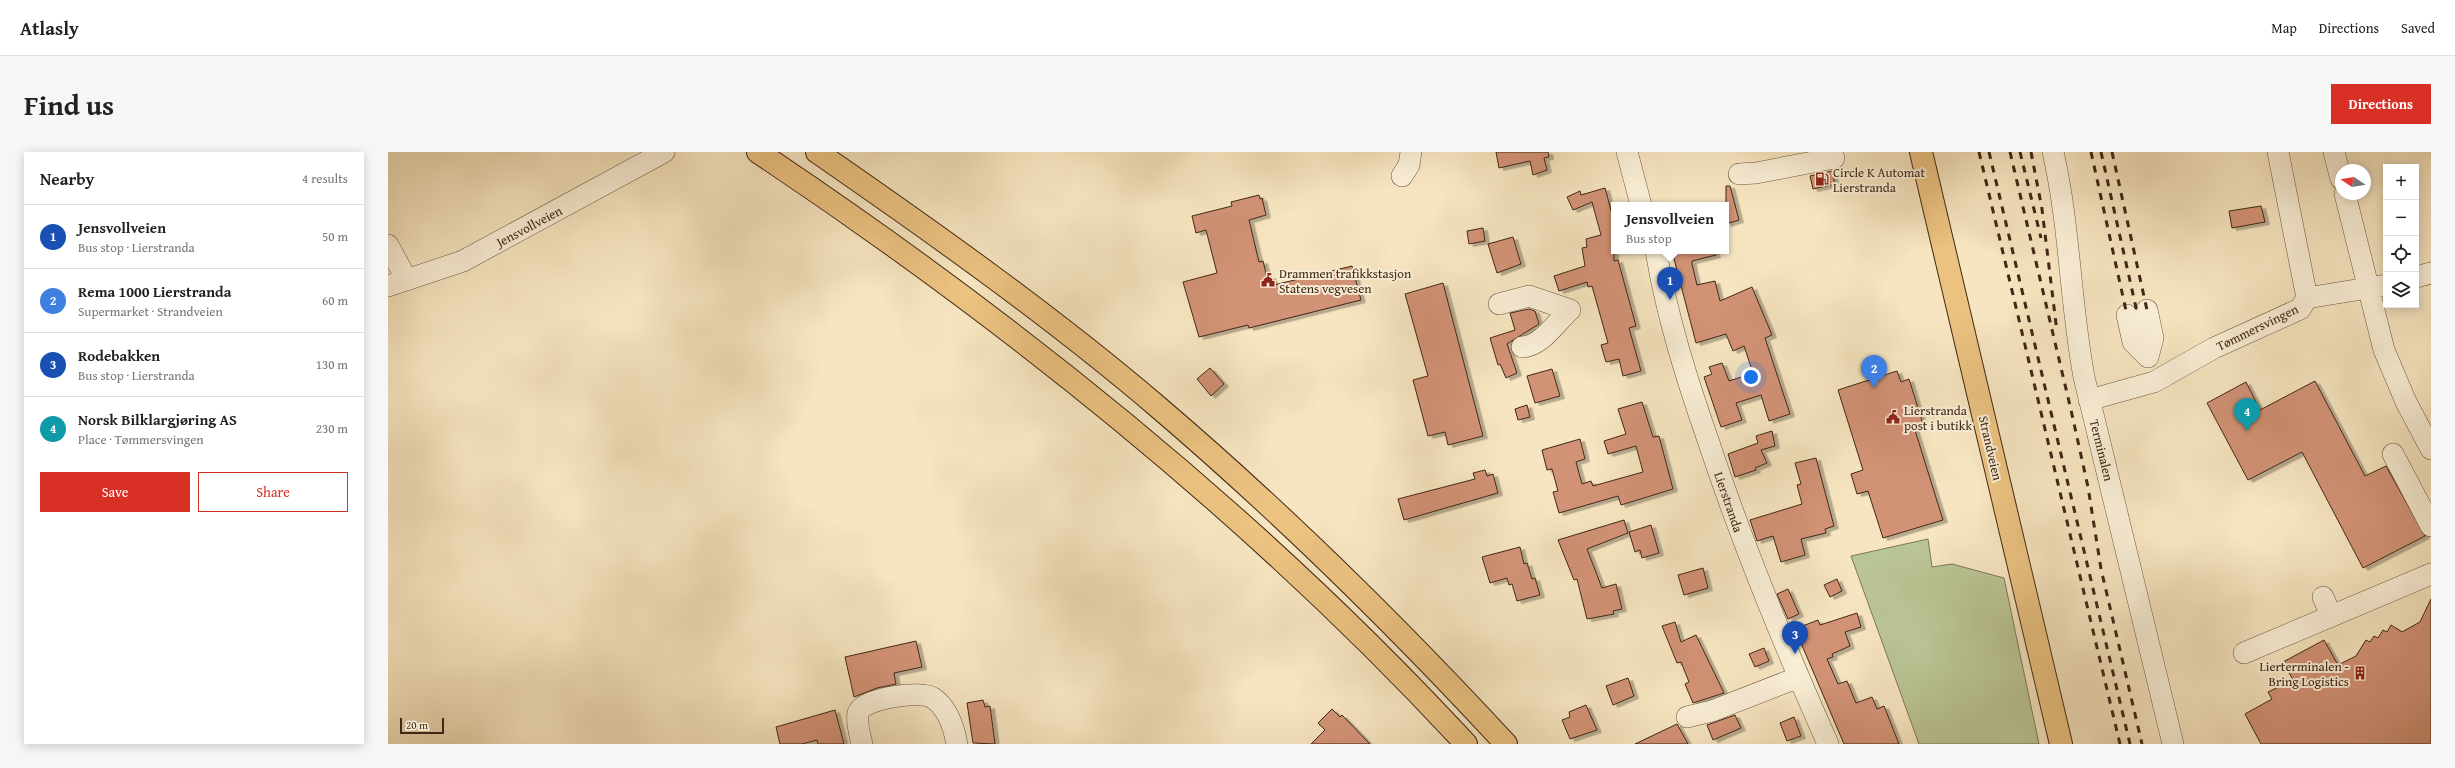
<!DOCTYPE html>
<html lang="en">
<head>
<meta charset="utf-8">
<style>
  body { margin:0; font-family:"Gentium Book Plus",serif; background:#f6f6f6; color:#222 }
  .controls { position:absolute; right:12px; top:12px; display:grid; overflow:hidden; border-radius:0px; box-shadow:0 2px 10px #0003 }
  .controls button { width:36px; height:36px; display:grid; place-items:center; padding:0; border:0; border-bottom:1px solid #e0e0e0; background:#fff; color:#222; font:20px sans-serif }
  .compass { position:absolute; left:1947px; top:12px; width:36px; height:36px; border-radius:50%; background:#fff; box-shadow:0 2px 10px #0003; rotate:282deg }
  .scale { position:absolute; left:12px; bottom:10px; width:44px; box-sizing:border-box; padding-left:4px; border:2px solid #402716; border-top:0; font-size:11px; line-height:14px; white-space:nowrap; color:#402716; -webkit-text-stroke:3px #f9eed6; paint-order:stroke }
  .you { position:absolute; left:1363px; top:225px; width:14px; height:14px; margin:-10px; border:3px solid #fff; border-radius:50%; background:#1a73e8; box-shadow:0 0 0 6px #1a73e833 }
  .badge { display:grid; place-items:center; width:26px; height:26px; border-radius:50%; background:#d93025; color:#fff; font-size:13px; font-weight:700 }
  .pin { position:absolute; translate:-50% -33px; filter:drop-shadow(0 1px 2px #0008) }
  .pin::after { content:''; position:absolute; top:21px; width:14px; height:12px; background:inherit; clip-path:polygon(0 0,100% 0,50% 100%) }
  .popup { position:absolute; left:1223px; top:50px; width:118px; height:52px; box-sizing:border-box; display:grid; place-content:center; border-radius:0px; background:#fff; filter:drop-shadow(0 1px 3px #0005); font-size:13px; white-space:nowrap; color:#767676 }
  .popup b { font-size:15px; color:#222 }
  .popup::after { content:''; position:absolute; left:50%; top:100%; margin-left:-8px; border:8px solid transparent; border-top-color:#fff }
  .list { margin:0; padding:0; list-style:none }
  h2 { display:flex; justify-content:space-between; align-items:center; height:52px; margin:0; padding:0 16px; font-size:17px }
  h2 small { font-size:13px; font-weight:400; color:#767676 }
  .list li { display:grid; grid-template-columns:26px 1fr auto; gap:12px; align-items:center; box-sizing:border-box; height:64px; padding:0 16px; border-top:1px solid #e0e0e0 }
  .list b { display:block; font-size:15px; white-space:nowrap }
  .list p { margin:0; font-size:13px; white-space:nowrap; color:#767676 }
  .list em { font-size:13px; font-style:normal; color:#767676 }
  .actions { display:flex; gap:8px; padding:12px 16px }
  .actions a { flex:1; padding:9px 0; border:1px solid #d93025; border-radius:0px; text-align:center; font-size:14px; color:#d93025 }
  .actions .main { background:#d93025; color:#fff }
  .icon { flex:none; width:22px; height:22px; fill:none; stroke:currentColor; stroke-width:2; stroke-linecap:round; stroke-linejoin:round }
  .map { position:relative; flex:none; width:2043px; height:592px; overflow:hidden; border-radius:0px }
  header { display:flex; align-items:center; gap:24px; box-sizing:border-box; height:56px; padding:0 20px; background:#fff; border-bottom:1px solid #e0e0e0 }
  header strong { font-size:19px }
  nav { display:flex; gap:22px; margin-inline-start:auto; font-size:14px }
  .intro { display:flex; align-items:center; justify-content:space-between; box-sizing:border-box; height:96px; padding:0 24px }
  h1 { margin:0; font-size:28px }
  .button { padding:10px 18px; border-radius:0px; background:#d93025; color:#fff; font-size:14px; font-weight:700 }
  main { display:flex; gap:24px; padding:0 24px }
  aside { flex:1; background:#fff; border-radius:0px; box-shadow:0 2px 10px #0003 }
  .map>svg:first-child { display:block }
  .green { fill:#bac595; stroke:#7d7656 }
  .building { fill:#d29276; stroke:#402716; filter:url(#shadow) }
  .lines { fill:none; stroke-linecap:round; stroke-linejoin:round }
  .minor-casing { stroke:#6e5640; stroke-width:22 }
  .major-casing { stroke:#402716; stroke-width:24 }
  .highway-casing { stroke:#402716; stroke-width:24 }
  .minor { stroke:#f9eed6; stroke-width:21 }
  .major { stroke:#ebc280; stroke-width:22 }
  .highway { stroke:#ebc280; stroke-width:22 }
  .rail { stroke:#402716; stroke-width:3; stroke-dasharray:7 7; stroke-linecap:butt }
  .labels { text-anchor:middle; stroke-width:4; stroke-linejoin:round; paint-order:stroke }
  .poi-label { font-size:13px; fill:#402716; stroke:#f9eed6; text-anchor:start }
  .street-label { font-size:13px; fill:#402716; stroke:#f9eed6 }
</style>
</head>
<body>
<header>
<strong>Atlasly</strong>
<nav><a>Map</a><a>Directions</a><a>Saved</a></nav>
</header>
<div class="intro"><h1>Find us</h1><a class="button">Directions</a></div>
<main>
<aside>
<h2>Nearby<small>4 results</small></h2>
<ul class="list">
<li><span class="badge" style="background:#1a4fb4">1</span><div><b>Jensvollveien</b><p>Bus stop · Lierstranda</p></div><em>50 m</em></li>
<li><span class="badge" style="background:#3f7fe0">2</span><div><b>Rema 1000 Lierstranda</b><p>Supermarket · Strandveien</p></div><em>60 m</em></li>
<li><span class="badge" style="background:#1a4fb4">3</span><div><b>Rodebakken</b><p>Bus stop · Lierstranda</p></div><em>130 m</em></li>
<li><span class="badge" style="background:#0f9aa8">4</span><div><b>Norsk Bilklargjøring AS</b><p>Place · Tømmersvingen</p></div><em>230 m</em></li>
</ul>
<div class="actions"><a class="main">Save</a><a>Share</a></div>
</aside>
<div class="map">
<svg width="2043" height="592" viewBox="0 0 2043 592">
  <defs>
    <filter id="shadow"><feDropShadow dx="4.5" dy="2.5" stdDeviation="0" flood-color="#0004"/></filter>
  </defs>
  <rect width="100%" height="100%" fill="#f6e5c0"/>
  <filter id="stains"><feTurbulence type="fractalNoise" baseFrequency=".005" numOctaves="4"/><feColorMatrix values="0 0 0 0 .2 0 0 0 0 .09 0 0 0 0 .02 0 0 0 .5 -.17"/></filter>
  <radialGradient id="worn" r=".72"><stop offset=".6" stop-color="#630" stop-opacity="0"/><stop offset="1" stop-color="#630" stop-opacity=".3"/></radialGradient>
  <path class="green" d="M1540,387l4,28 20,-3 52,14 35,166h-120l-68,-188z"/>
  <path class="building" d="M1108,0h52l1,5 -5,1 3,12 -14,5 -3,-14 -31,7z
    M1444,19l3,13 -22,5 -3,-13z
    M1338,34h4l9,34 -13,4z
    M1217,36l9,33v40l4,-1 18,66 -7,2 12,43 -18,5 -4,-17 -13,3 -5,-17 7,-2 -16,-57 -4,1 -1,-5 -28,9 -5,-15 31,-10 -3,-18 5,-1 -1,-8 15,-4 -9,-33 -19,8 -6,-13 13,-6 1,4z
    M871,43l1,4 2,-1 4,17 -17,5 10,42 4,-1 4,16 4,-1 3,9 78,-19 9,34 -112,28 -1,-3 -49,12 -16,-55 34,-9 -11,-43 -10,3 -4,-17 40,-10 -1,-4z
    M1873,54l4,16 -33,6 -3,-17z
    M1095,76l2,13 -16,3 -2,-13z
    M1125,85l8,27 -24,9 -9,-29z
    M1284,99h43l1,4 -24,6v3l5,21 18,-4 5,20 32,-14 20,48 -7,3 25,76 -21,7 -8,-26 -25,8 6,17 -21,7 -17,-50 8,-3 -3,-7 13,-4 7,18 24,-8 -9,-27 -11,5 -7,-17 -30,9z
    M1055,131l40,153 -35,9 -3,-13 -17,4 -15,-56 15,-4 -23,-82z
    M1141,157l6,2 4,13 -32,20 10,29 -11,5 -6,-14 -2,1 -8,-27 25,-8 -5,-17z
    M822,216l14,16 -13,12 -14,-17z
    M1164,217l8,27 -25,7 -8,-27z
    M1509,219l4,11 8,-3 14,45 -9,3 29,93 -60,18 -15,-47 -11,3 -6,-20 12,-4 -25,-80z
    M1927,229l50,95 21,-10 39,70 -62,32 -61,-116 -54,28 -41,-77 39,-21 14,28z
    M1254,250l11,35 6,-1 14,53 -52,16 -3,-9 -59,17 -6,-21 5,-1 -6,-22 -5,1 -5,-20 38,-11 5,20 -9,3 6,22 9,-3 2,5 50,-14 -7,-26 -28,8 -4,-13 22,-7 -8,-25z
    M1139,253l3,12 -12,3 -3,-11z
    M1384,279l3,15 -14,4 6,13 -12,5 1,2 -21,7 -7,-23 30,-11 -2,-7z
    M1428,306l18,68 -9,3 1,4 -25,6 4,16 -24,7 -8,-26 -16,5 -7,-21 52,-16 -5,-19 4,-1 -6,-21z
    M1097,318l2,6 6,-2 5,19 -94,27 -6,-21 77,-20 -2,-6z
    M1236,368l4,13 -41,16 15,39 14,-4 6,25 -9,2 1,3 -27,5 -10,-40 -3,1 -16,-40z
    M1263,373l8,28 -17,5 -2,-8 -5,2 -6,-20z
    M1132,395l4,17 3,-1 5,16 3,-1 5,17 -23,6 -5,-17 -3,1 -2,-7 -17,5 -8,-26z
    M1315,416l5,20 -24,7 -6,-20z
    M1449,427l5,12 -12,6 -6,-12z
    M1400,437l11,25 -11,5 -11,-25z
    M2043,447v145h-170l-16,-30 27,-15 -4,-7 25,-12 -10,-18 41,-22 14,25 18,-9 10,-16 4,2 4,-6 4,2 5,-8 4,2 4,-7 11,7 18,-10z
    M1469,461l4,14 -16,5 5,14 -18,8 1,3 -6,2 11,25 9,-3 9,22 16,-6 5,12 7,-3 15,38h-55l-49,-115 23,-9 2,5z
    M1287,470l6,20 15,-7 28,58 -31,10 -8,-19 4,-2 -8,-20 -4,1 -15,-37z
    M528,489l6,26 -28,6 2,11 -19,4 -23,9 -9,-40z
    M1376,496l5,13 -14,6 -6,-13z
    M1240,526l6,18 -21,9 -7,-19z
    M595,548l2,7 5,-1 5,38 -22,-1 -6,-40z
    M1198,553l11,25 -27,9 -8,-19 8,-3 -1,-5z
    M944,557l8,8 2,-2 28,29h-59l14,-14 -7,-7z
    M447,558l9,34h-26l-1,-4 -15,4h-22l-4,-17z
    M1347,563l6,13 -28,12 -6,-15z
    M1406,565l7,19 -14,5 -7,-18z
    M1289,572l11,20h-53z"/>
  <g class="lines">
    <g class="minor-casing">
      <path id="minor" d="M1239,0l14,53
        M1665,0c17,74 17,150 31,225l89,367
        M1946,0l7,27
        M1351,22l17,-1 78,-15
        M1014,24l7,-11 2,-13
        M1957,42l39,156 22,52 25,47
        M0,93l19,35
        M1268,99c11,66 31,129 53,192 34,103 75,202 119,301
        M2028,125l15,-4
        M0,134l75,-25 201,-109
        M1919,146l79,-13
        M1111,152l30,-8 41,14
        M1739,163l6,27 15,15 5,-19 -6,-28
        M1134,195c20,-1 34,-25 48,-37
        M1701,248l65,-18 60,-34 86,-39 7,-11 -29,-146
        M2005,302l38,72
        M1935,445l8,18
        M1856,501l187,-79
        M1299,565l25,-6 87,-34
        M474,592c-2,-9 -6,-22 -4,-31 5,-15 63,-23 75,-15 15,10 21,30 24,46"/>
    </g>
    <g class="major-casing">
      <path id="major" d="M1533,0l140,592"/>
    </g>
    <g class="highway-casing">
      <path id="highway" d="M370,0c256,171 499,366 708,592
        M429,0c117,81 233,163 341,255 123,105 238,218 348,337"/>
    </g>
    <use href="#minor" class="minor"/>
    <use href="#major" class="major"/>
    <use href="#highway" class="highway"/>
    <path class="rail" d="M1591,0l141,592
      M1601,0l141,592
      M1622,0l61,258 17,77 13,82 41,175
      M1632,0l21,86
      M1643,0l11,57 15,123
      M1703,0l36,163
      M1713,0l36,160
      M1724,0l35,158"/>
  </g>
  <defs>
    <g id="fuel-bare" transform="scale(1.08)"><path d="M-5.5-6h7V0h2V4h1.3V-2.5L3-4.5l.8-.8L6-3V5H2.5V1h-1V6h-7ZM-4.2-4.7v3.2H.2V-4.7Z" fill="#8f2418" stroke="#f9eed6" stroke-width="2.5" paint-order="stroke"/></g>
    <g id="civic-bare" transform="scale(1.08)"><path d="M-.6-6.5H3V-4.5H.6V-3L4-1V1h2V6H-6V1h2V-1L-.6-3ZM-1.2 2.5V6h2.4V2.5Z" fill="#8f2418" stroke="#f9eed6" stroke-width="2.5" paint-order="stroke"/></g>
    <g id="building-bare" transform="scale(1.08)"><path d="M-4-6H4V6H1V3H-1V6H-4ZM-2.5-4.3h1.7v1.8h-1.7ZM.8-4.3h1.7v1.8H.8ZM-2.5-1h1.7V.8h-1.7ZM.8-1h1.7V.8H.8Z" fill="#8f2418" stroke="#f9eed6" stroke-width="2.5" paint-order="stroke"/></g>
  </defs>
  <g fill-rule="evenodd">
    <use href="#fuel-bare" x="1434" y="27"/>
    <use href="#civic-bare" x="880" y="128"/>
    <use href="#civic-bare" x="1505" y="265"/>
    <use href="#building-bare" x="1972" y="521"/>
  </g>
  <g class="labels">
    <g class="poi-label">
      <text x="1445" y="25">Circle K Automat<tspan x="1445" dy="15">Lierstranda</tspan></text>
      <text x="891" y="126">Drammen trafikkstasjon<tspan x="891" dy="15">Statens vegvesen</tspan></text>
      <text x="1516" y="263">Lierstranda<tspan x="1516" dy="15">post i butikk</tspan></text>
      <text x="1961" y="519" text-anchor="end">Lierterminalen -<tspan x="1961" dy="15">Bring Logistics</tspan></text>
    </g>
    <g class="street-label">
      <text transform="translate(141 74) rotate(-28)" y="5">Jensvollveien</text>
      <text transform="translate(1869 175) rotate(-26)" y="5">Tømmersvingen</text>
      <text transform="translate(1603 296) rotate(77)" y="5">Strandveien</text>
      <text transform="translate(1714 298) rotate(76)" y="5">Terminalen</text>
      <text transform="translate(1341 350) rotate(71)" y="5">Lierstranda</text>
    </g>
  </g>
  <rect width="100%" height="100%" filter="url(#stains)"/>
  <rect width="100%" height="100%" fill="url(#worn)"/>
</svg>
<div class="controls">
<button>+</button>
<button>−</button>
<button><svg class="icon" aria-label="locate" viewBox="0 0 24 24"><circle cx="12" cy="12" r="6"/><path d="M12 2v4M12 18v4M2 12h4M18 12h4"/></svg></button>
<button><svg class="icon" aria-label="layers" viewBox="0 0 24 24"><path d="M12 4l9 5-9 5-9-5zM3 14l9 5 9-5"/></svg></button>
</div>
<svg class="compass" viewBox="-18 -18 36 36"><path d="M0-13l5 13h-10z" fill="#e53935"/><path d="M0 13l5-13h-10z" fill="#767676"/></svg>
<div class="scale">20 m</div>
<div class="you"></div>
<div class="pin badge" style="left:1282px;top:148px;background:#1a4fb4">1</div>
<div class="popup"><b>Jensvollveien</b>Bus stop</div>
<div class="pin badge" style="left:1486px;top:236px;background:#3f7fe0">2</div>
<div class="pin badge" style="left:1407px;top:502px;background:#1a4fb4">3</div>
<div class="pin badge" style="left:1859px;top:279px;background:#0f9aa8">4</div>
</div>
</main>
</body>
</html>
